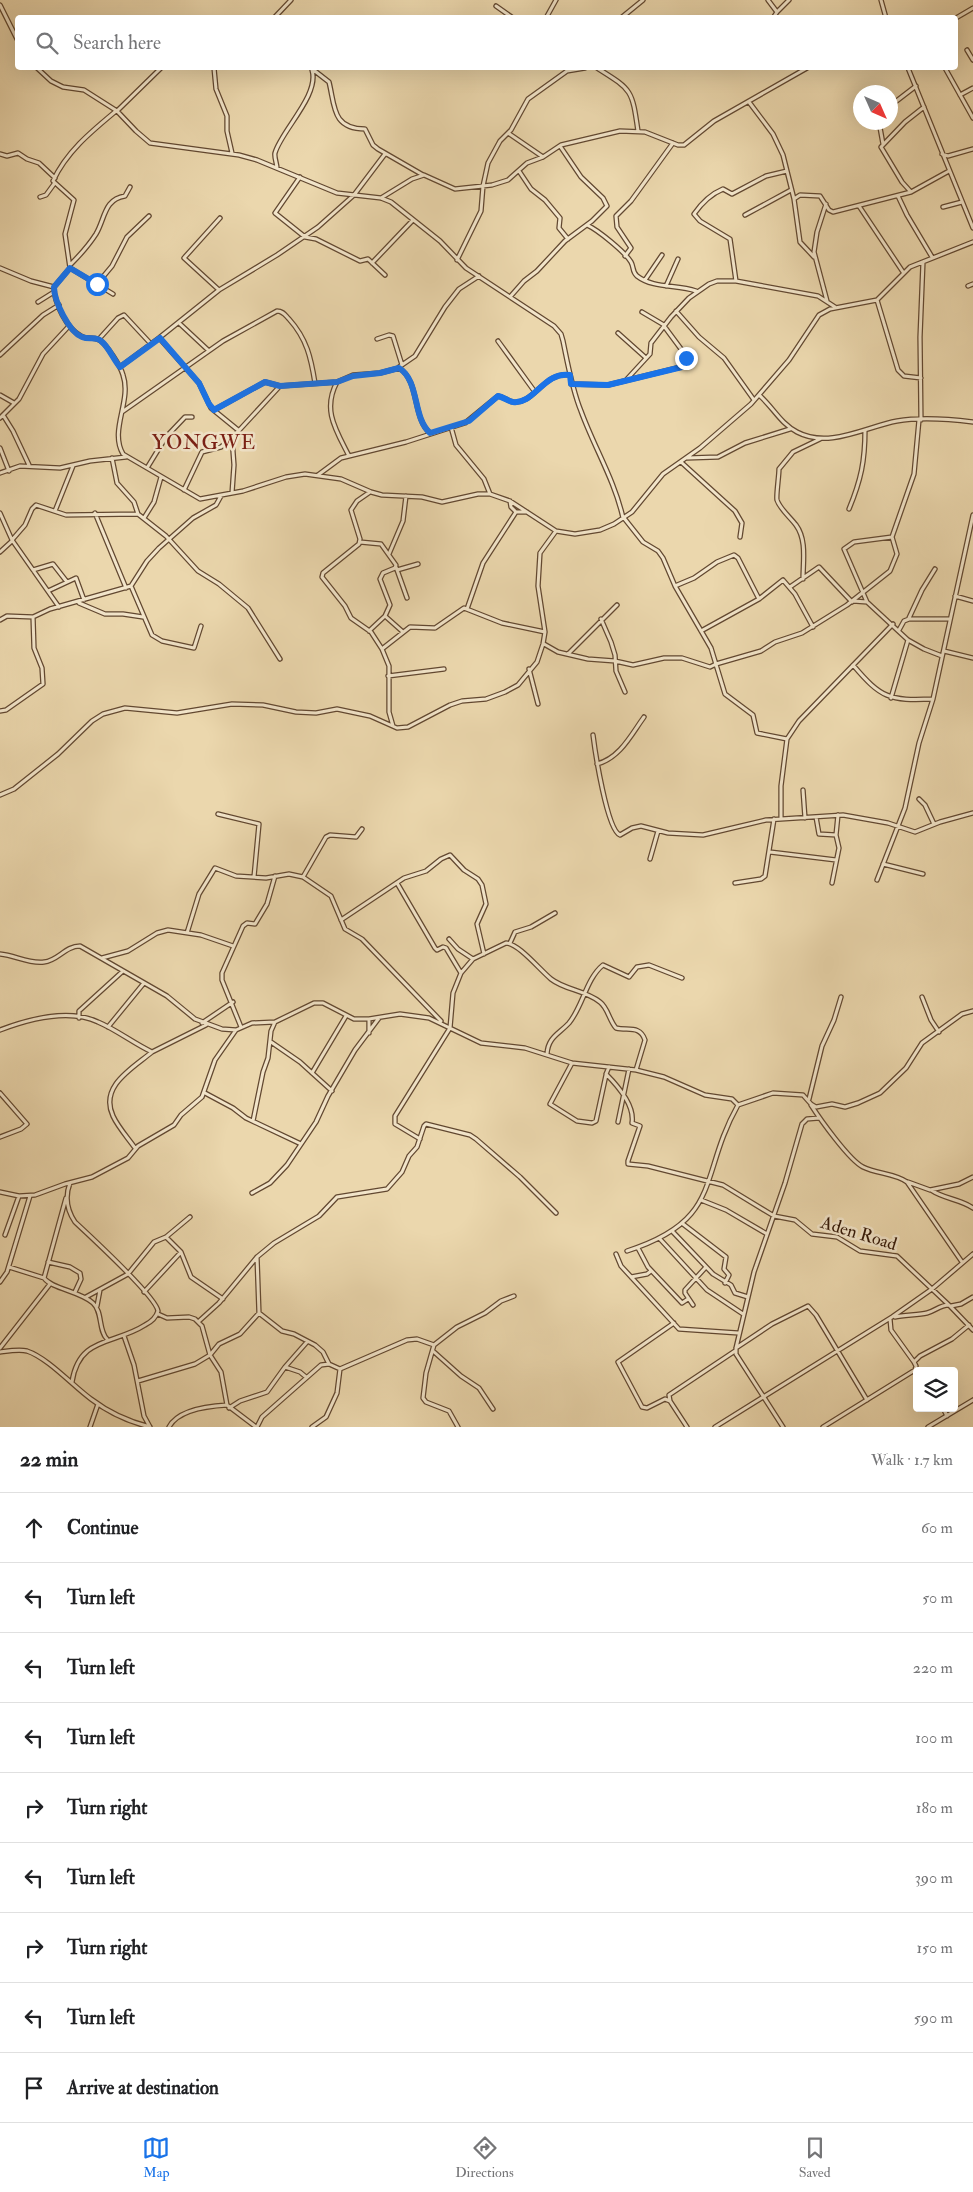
<!DOCTYPE html>
<html lang="en">
<head>
<meta charset="utf-8">
<style>
  body { margin:0; font-family:"IM FELL Double Pica",serif; background:#f6f6f6; color:#202124 }
  .controls { position:absolute; right:15px; bottom:15px; display:grid; overflow:hidden; border-radius:5px; box-shadow:0 5px 20px #0002 }
  .controls button { width:45px; height:45px; display:grid; place-items:center; padding:0; border:0; border-bottom:1px solid #e0e0e0; background:#fff; color:#202124; font:25px sans-serif }
  .compass { position:absolute; left:853px; top:85px; width:45px; height:45px; border-radius:50%; background:#fff; box-shadow:0 5px 20px #0002; rotate:135deg }
  .stop { position:absolute; width:15px; height:15px; margin:-11px; border:4px solid #1a73e8; border-radius:50%; background:#fff }
  .stop.end { background:#1a73e8; border-color:#fff; box-shadow:0 1px 5px #0008 }
  .list { margin:0; padding:0; list-style:none }
  h2 { display:flex; justify-content:space-between; align-items:center; height:65px; margin:0; padding:0 20px; font-size:21px }
  h2 small { font-size:16px; font-weight:400; color:#757577 }
  .list li { display:grid; grid-template-columns:32px 1fr auto; gap:15px; align-items:center; box-sizing:border-box; height:70px; padding:0 20px; border-top:1px solid #e0e0e0 }
  .list b { display:block; font-size:19px; white-space:nowrap }
  .list em { font-size:16px; font-style:normal; color:#757577 }
  .icon { flex:none; width:28px; height:28px; fill:none; stroke:currentColor; stroke-width:2; stroke-linecap:round; stroke-linejoin:round }
  .map { position:relative; flex:none; width:973px; height:1427px; overflow:hidden }
  .search { position:absolute; background:#fff; box-shadow:0 5px 20px #0002; left:15px; right:15px; top:15px; height:55px; display:flex; align-items:center; gap:12px; box-sizing:border-box; padding:0 18px; border-radius:5px; color:#757577; font-size:19px }
  .sheet { height:695px; background:#fff }
  nav { display:flex; justify-content:space-around; align-items:center; box-sizing:border-box; height:70px; border-top:1px solid #e0e0e0; background:#fff; font-size:14px; color:#757577 }
  nav a { display:grid; justify-items:center; gap:2px }
  nav .on { color:#1a73e8 }
  .map>svg:first-child { display:block }
  .lines { fill:none; stroke-linecap:round; stroke-linejoin:round }
  .street-casing { stroke:#624831; stroke-width:5.5 }
  .street { stroke:#f2e5ca; stroke-width:3 }
  .route { stroke:#1a73e8; stroke-width:6 }
  .labels { text-anchor:middle; stroke-width:5; stroke-linejoin:round; paint-order:stroke }
  .street-label { font-size:18px; fill:#351908; stroke:#f2e5ca }
  .quarter-label { font-size:20px; letter-spacing:1px; fill:#7a1f14; stroke:#f2e5ca }
</style>
</head>
<body>
<div class="map">
<svg width="973" height="1427" viewBox="0 0 973 1427">
  <rect width="100%" height="100%" fill="#ebd7ad"/>
  <filter id="stains"><feTurbulence type="fractalNoise" baseFrequency=".004" numOctaves="4"/><feColorMatrix values="0 0 0 0 .2 0 0 0 0 .09 0 0 0 0 .02 0 0 0 .5 -.17"/></filter>
  <radialGradient id="worn" r=".72"><stop offset=".6" stop-color="#630" stop-opacity="0"/><stop offset="1" stop-color="#630" stop-opacity=".3"/></radialGradient>
  <g class="lines">
    <g class="street-casing">
      <path id="street" d="M768,0l9,12 -4,6
        M881,0l5,18
        M0,5l18,36
        M496,6l17,12
        M777,12l12,-12
        M274,18l17,-18
        M546,18l10,-18
        M621,18l22,-18
        M956,18l17,-10
        M967,50l6,10
        M37,68l14,13 12,6 21,3 33,21 19,20 14,12 89,12 18,5 80,33 44,5 10,4 49,39 26,27 88,58 7,8 2,7c5,24 9,48 18,70 13,36 34,70 42,107
        M214,68l2,21 11,27v15l5,22
        M311,68l18,14c6,24 3,47 36,47l8,16 5,4 45,26
        M597,68c35,22 35,21 41,63
        M908,68l65,160
        M945,68l28,50
        M960,95l13,-7
        M749,102l24,32 10,21 11,44 6,43 14,15
        M890,106l26,-20
        M116,111c-24,20 -49,40 -63,70l21,19 -9,34 5,34 -16,19c0,16 13,42 27,49 6,4 12,0 18,4 7,3 22,27 24,35 9,26 -14,55 0,79l77,45 43,-8 43,-14 19,-3 36,5 30,13 11,3 40,2 20,5 36,-8h12l20,7 46,30 19,3 25,-4 14,-6 18,-12 31,-38 37,-26 51,-44 38,-44 30,-45 11,-6 47,-9 33,-33 63,-25
        M117,111l44,-43
        M879,122l4,22
        M508,133l35,24
        M0,154l7,2 11,-3 9,6 12,4 16,15
        M942,154l6,2 25,-7
        M277,168c0,-4 -3,-11 -2,-15 6,-22 45,-58 37,-83
        M519,171l12,18 14,11 15,18 -1,10 9,11
        M300,177l-25,36 30,24 11,2 44,22 8,-2 17,16
        M911,192l-9,-10 -21,-35 24,-25 19,-15
        M898,196l9,19 25,42
        M40,197l6,-2 8,-11
        M381,198l31,-19 12,-4 31,14 37,-4 16,-5 19,-17 16,-6 18,-12 59,-14 25,1 33,13h6l30,-24 93,-53
        M794,199l6,-4 20,1 9,14 4,2 78,-20 38,-21
        M826,204l-9,28 -3,20 13,49
        M859,206l44,66
        M943,207l19,-5
        M745,215l46,-25
        M587,225c11,5 38,27 44,37 3,5 1,10 6,14 17,13 40,8 59,15
        M625,256l6,-8 -14,-21 -1,-11 15,-15 42,-58
        M457,260l24,-49 2,-25 5,-23 12,-22 11,-11 17,-31 39,-28 18,-3
        M372,263l41,-43
        M71,264c9,-9 18,-19 25,-30 9,-15 8,-35 29,-38l5,-9
        M0,268l31,13 23,6
        M70,268l43,26
        M645,280l17,-25
        M736,281l-6,-42 -30,-18 -6,-7c7,-10 17,-20 29,-25l9,5 34,-18 21,-5
        M97,284l15,-18 15,-29 22,-21
        M666,286l12,-27
        M968,286l5,-2
        M219,290l-35,-32 36,-40
        M510,297l14,-16 13,-10 28,-30 27,-20 15,-15 -4,-8 -22,-21 -21,-31
        M877,300l21,70 6,6 17,2
        M38,302l16,-10
        M676,311l23,26 25,21 30,42
        M642,312l22,13
        M179,323l29,27
        M618,333l28,25
        M99,339l19,-21 6,-3 27,29
        M160,339l39,44 12,25 27,22
        M377,339l12,-4 4,1 9,29
        M498,341l37,51
        M0,355l43,-40 16,-10
        M120,367l39,-29 60,-48 58,-35 41,-28 36,-32 31,-41
        M399,367l16,-11 30,-49 14,-18 20,-13
        M627,379l23,-25 1,-11 20,-26 18,-19 20,-14 8,-3h19l82,15 17,11
        M337,382c-15,28 -1,48 12,74
        M571,384l37,1 77,-19 1,-8 -2,-5 -20,-27
        M0,395l14,8
        M759,395c14,12 21,28 38,37 32,17 68,-5 100,-11 23,-4 52,-2 76,1
        M214,410l51,-28 15,4
        M122,412l101,-71 54,-30c6,0 8,4 12,8 18,20 22,39 26,64
        M3,415l10,16 16,34
        M0,418l19,-19 24,-45 26,-28
        M921,420l-1,-83 3,-75
        M451,427l5,18 28,34 6,15
        M0,448l9,23
        M112,458l5,25 17,19 4,12
        M687,458l31,-1 27,-14 45,-14
        M681,462l54,49 7,12 -2,14
        M147,468l19,-31 19,-20h7
        M0,473l20,-7 40,2 30,-7 36,-4
        M318,475l23,-17 65,-16 59,-19 33,-27c6,1 10,5 15,6 21,3 31,-31 57,-27
        M184,490l18,-38 19,-5 11,-9
        M370,492l-13,9 -6,9 9,29 -1,5 -36,29 -1,4 23,29 6,12 20,14 11,17 7,17v46l4,14
        M232,493l2,-28 -2,-27 48,-52 57,-4 16,-7 27,-2 19,-5c21,13 13,50 31,65
        M510,501l1,6 5,5
        M849,509c12,-29 16,-48 16,-79
        M55,511l18,-45
        M0,513l12,27 47,67
        M95,513l31,75
        M144,518l10,-16 7,-25
        M624,518l19,24 15,9 5,7 12,28 36,62 14,46 28,21 4,18 30,6
        M892,537l-38,5 -10,7 23,53 41,38 16,9 18,7
        M12,540l13,-15 7,-16 4,-4 30,10 72,-1 28,22 32,35 21,13 29,24 32,51
        M360,542l21,2 15,21 -1,3 -12,5 -3,6 10,26 -5,11 18,16
        M0,552l12,-11
        M389,554l14,-33 3,-25
        M396,567l11,31
        M33,570l20,-6 14,18
        M397,570l21,-6
        M803,579c0,-18 4,-39 -7,-54 -6,-8 -16,-16 -19,-25 -1,-4 2,-24 2,-31l14,-17 27,-13
        M131,586l21,49 10,6 32,7 7,-22
        M675,586l19,-8 23,-16 17,-7 4,3 21,41
        M790,587l29,-20 33,35
        M48,591l28,-13 8,22
        M955,596l18,5
        M853,601l14,1
        M79,603l26,11h18l20,3
        M467,609l16,-46 33,-51h11
        M909,618l13,-28 13,-21
        M601,619l10,23 4,13 1,16 9,21
        M0,620l7,-4 26,1 17,-8 81,-23 16,-25 12,-13 34,-30 23,-13 5,-9
        M899,630l5,-9 5,-2h41
        M369,631l16,-15
        M701,631l58,-32 24,-19 12,14 18,33
        M544,644l14,8 30,7 27,2 18,4 31,-7h18l28,9 6,-3 45,-13 14,-9 27,-9 45,-28 43,-34 7,-17 -5,-17 22,-63 5,-54
        M382,649l28,-22 25,1 29,-20 38,15 43,9
        M944,651l29,7
        M568,654l49,-49
        M853,665c28,33 36,36 80,34
        M529,669l9,35
        M388,676l56,-7
        M891,698l17,-58
        M0,711l6,-1 37,-26 -1,-16 -8,-20 -1,-31
        M593,735c2,16 14,95 27,100l12,-7 9,-2 27,7 35,2 63,-15 77,-5 45,8 27,9 25,-10 33,-9
        M597,764c23,-6 34,-29 47,-47
        M803,790l2,28
        M0,795l14,-6 44,-35 34,-33 11,-7 22,-6 52,5 55,-9 31,1 33,7 20,1 21,-4 33,7 27,12 11,-1 42,-22 12,-4 24,-2 19,-7 13,-7 19,-23 6,-18 2,-12 -7,-46 2,-33 16,-22
        M919,799l6,6 9,19
        M218,814l41,10 -5,53
        M816,817l3,17 17,1
        M781,819v-33l6,-47 12,-18 94,-97
        M770,852l66,8
        M650,859l8,-28
        M883,864l40,10
        M303,877l23,-40 4,-2 26,2 6,-8
        M877,880l28,-72 14,-65 14,-44 40,-184
        M397,883l38,65 2,2 6,-3 3,1 15,25
        M735,883l26,-4 4,-3 9,-57
        M832,883l7,-35 -3,-13 2,-20
        M341,920l63,-42 22,-7 15,-12 9,-4 14,15 14,9 4,6 4,19 -9,20 7,30
        M187,933l12,-39 16,-26 21,8 30,2 23,-4 14,3 28,19 14,33 17,10 79,82
        M449,939l9,10 15,10
        M510,943l5,-11 16,-5 24,-14
        M0,954c15,1 28,10 44,8 14,-1 21,-16 36,-16l87,50 28,23 27,10 14,1
        M102,958l26,-7 29,-18 11,-3 33,5 32,11
        M922,997l9,23 8,12
        M79,1018v-7l44,-40
        M202,1023l31,-21
        M108,1027l36,-44
        M241,1027l-19,-47v-7l21,-47 4,-3 8,1 12,-20 8,-28
        M0,1030c29,-11 68,-22 98,-8 19,8 35,21 54,30l54,-27
        M369,1033v-14
        M271,1042l29,20 32,29
        M547,1054c1,-17 12,-20 22,-31 14,-17 17,-44 34,-58l26,12 8,-10 12,-2 33,13
        M572,1063l-22,41 27,17 15,2 4,-2 10,-46
        M609,1067l-3,7c12,12 29,31 26,49l8,3 -12,35v3l20,2 75,19 51,31 21,4 17,14 25,3 23,14 37,5 53,50 23,24
        M312,1073l34,-57
        M0,1093l27,31 -6,5 -21,8
        M205,1093l28,15 13,10 55,26
        M809,1099l13,-53 12,-26 7,-23
        M811,1105c9,14 38,55 52,62 14,7 31,6 44,15l55,80
        M253,1121l10,-49 5,-14 3,-27 4,-9
        M618,1122l11,-53
        M420,1139l-25,-15v-8l55,-88 3,-35 8,-20 12,-14 33,-16c12,0 34,27 45,36 14,11 34,11 49,23 8,6 9,18 16,26 12,3 24,-3 29,12l-9,30
        M135,1148c-7,-10 -17,-21 -22,-32 -14,-30 20,-48 39,-64
        M908,1182l22,8 29,-6 14,-7
        M70,1183c-5,13 -3,27 5,39 14,13 81,75 83,89 -2,7 -7,11 -13,14 -31,20 -66,11 -73,57
        M931,1190c13,9 29,9 42,18
        M0,1192l19,4 16,-1 30,-11 27,-7 36,-19 10,-12 36,-21 7,-10 21,-18 13,-37 21,-30 16,-7 23,-1 39,-19h9l31,16h15l31,-5 29,4 52,25 44,5 47,15 64,7 28,7 41,18 27,4 6,6
        M252,1193l18,-10 17,-18 29,-43 12,-26 27,-46 24,-32
        M66,1198l-22,80c8,11 36,13 49,25 10,9 5,27 14,36
        M701,1200l25,10 41,24
        M683,1224l43,33 -2,12 5,6 -4,8
        M673,1232l40,42 18,11 4,8 13,4
        M5,1235l14,-39
        M166,1237l15,15 10,25 32,22
        M660,1239l47,51 36,24
        M638,1248l10,19 34,36 6,-4
        M627,1251c97,-31 71,-75 111,-146l35,-12 30,2 8,9 5,3 16,-3 13,3 13,-4 22,-10 26,-25 16,-25 40,-29 11,-3
        M616,1254l5,12 58,63 59,4
        M257,1257l2,56
        M48,1262l22,5 10,6 1,6 -6,13
        M9,1267l35,11
        M631,1277l16,-3 4,-3
        M0,1282l7,-10 23,-76
        M144,1292l37,-40
        M86,1297l42,-23 26,-32 12,-5 24,-20
        M693,1305l-8,-12v-3l21,-23
        M97,1306l3,-16
        M951,1306l10,-2 12,-7
        M158,1314l9,4 22,-1 6,2 7,7 8,29 11,17 6,33 29,22
        M895,1317c9,-2 24,-2 32,-4 8,-2 13,-8 22,-8
        M198,1322l21,-19 38,-46 17,-14 45,-27 18,-19 50,-8 15,-17 7,-16 8,-9 7,-21 2,-2 44,11 6,4 44,38 36,36
        M124,1336l10,29 10,51 6,11
        M434,1345l-8,28 -3,25 3,4 23,9 9,16
        M0,1348l50,-64
        M736,1348l36,-24 36,-18 8,9 51,85
        M433,1351l28,25 18,12 14,21
        M0,1352c8,-1 19,-3 27,-1 21,7 46,35 64,48 17,13 39,23 59,28
        M914,1362l6,-6 32,-17 17,-14
        M285,1367l22,-25
        M138,1381l57,-17 15,-9 9,-11 21,-10 19,-21 23,18 12,3 21,11 8,7 6,12
        M670,1401l-5,-2 -18,9 -5,-1 -24,-45 56,-39
        M229,1408l11,-7 27,-9 18,-25 15,5 6,5
        M943,1408l4,8
        M90,1427l8,-23
        M169,1427c9,-17 40,-21 58,-22
        M257,1427l5,-10 59,-52 8,-1 11,5 67,-29 10,-1 17,6 23,-18 28,-14 16,-12 13,-5
        M312,1427l14,-10 11,-24 3,-24
        M687,1427l-17,-26 -1,-6 66,-44
        M715,1427l177,-110 40,-28 41,-35
        M783,1427l-47,-73v-6l18,-76 31,-89 17,-59 5,-5 12,-1
        M823,1427l92,-57 1,-4 -2,-4 -23,-32 -1,-11
        M928,1427l45,-27"/>
    </g>
    <use href="#street" class="street"/>
  </g>
  <g class="lines">
    <path class="route" d="M97,284l-27,-16 -16,19c0,14 15,45 28,50 7,3 14,-1 19,4 8,6 12,18 19,26l40,-29 39,45 10,21 5,6 51,-28 15,4 57,-4 16,-6 27,-3 19,-5c21,13 13,49 31,65l39,-12 29,-25c5,1 10,5 15,6 21,3 31,-31 57,-27l1,9 37,1 74,-18 4,-3v-6"/>
  </g>
  <g class="labels">
    <g class="street-label">
      <text transform="translate(859 1233) rotate(17)" y="6">Aden Road</text>
    </g>
    <g class="quarter-label">
      <text x="204" y="449">YONGWE</text>
    </g>
  </g>
  <rect width="100%" height="100%" filter="url(#stains)"/>
  <rect width="100%" height="100%" fill="url(#worn)"/>
</svg>
<div class="controls">
<button><svg class="icon" aria-label="layers" viewBox="0 0 24 24"><path d="M12 4l9 5-9 5-9-5zM3 14l9 5 9-5"/></svg></button>
</div>
<svg class="compass" viewBox="-18 -18 36 36"><path d="M0-13l5 13h-10z" fill="#e53935"/><path d="M0 13l5-13h-10z" fill="#757577"/></svg>
<div class="stop" style="left:97px;top:284px"></div>
<div class="stop end" style="left:686px;top:358px"></div>
<div class="search"><svg class="icon" aria-label="search" viewBox="0 0 24 24"><circle cx="10" cy="10" r="6"/><path d="M15 15l6 6"/></svg>Search here</div>
</div>
<section class="sheet">
<h2>22 min<small>Walk · 1.7 km</small></h2>
<ul class="list">
<li><svg class="icon" aria-label="ahead" viewBox="0 0 24 24"><path d="M12 20V5M6 11l6-6 6 6"/></svg><div><b>Continue</b></div><em>60 m</em></li>
<li><svg class="icon" aria-label="left" viewBox="0 0 24 24"><path d="M17 20v-9H6M10 6l-5 5 5 5"/></svg><div><b>Turn left</b></div><em>50 m</em></li>
<li><svg class="icon" aria-label="left" viewBox="0 0 24 24"><path d="M17 20v-9H6M10 6l-5 5 5 5"/></svg><div><b>Turn left</b></div><em>220 m</em></li>
<li><svg class="icon" aria-label="left" viewBox="0 0 24 24"><path d="M17 20v-9H6M10 6l-5 5 5 5"/></svg><div><b>Turn left</b></div><em>100 m</em></li>
<li><svg class="icon" aria-label="right" viewBox="0 0 24 24"><path d="M7 20v-9h11M14 6l5 5-5 5"/></svg><div><b>Turn right</b></div><em>180 m</em></li>
<li><svg class="icon" aria-label="left" viewBox="0 0 24 24"><path d="M17 20v-9H6M10 6l-5 5 5 5"/></svg><div><b>Turn left</b></div><em>390 m</em></li>
<li><svg class="icon" aria-label="right" viewBox="0 0 24 24"><path d="M7 20v-9h11M14 6l5 5-5 5"/></svg><div><b>Turn right</b></div><em>150 m</em></li>
<li><svg class="icon" aria-label="left" viewBox="0 0 24 24"><path d="M17 20v-9H6M10 6l-5 5 5 5"/></svg><div><b>Turn left</b></div><em>590 m</em></li>
<li><svg class="icon" aria-label="arrive" viewBox="0 0 24 24"><path d="M6 21V4h12l-3 4 3 4H6"/></svg><div><b>Arrive at destination</b></div></li>
</ul>
</section>
<nav>
<a class="on"><svg class="icon" aria-label="map" viewBox="0 0 24 24"><path d="M3 6l6-2 6 2 6-2v14l-6 2-6-2-6 2zM9 4v14M15 6v14"/></svg>Map</a>
<a><svg class="icon" aria-label="directions" viewBox="0 0 24 24"><path d="M12 3l9 9-9 9-9-9zM9 14v-3h6M13 9l2 2-2 2"/></svg>Directions</a>
<a><svg class="icon" aria-label="saved" viewBox="0 0 24 24"><path d="M7 4h10v16l-5-4-5 4z"/></svg>Saved</a>
</nav>
</body>
</html>
